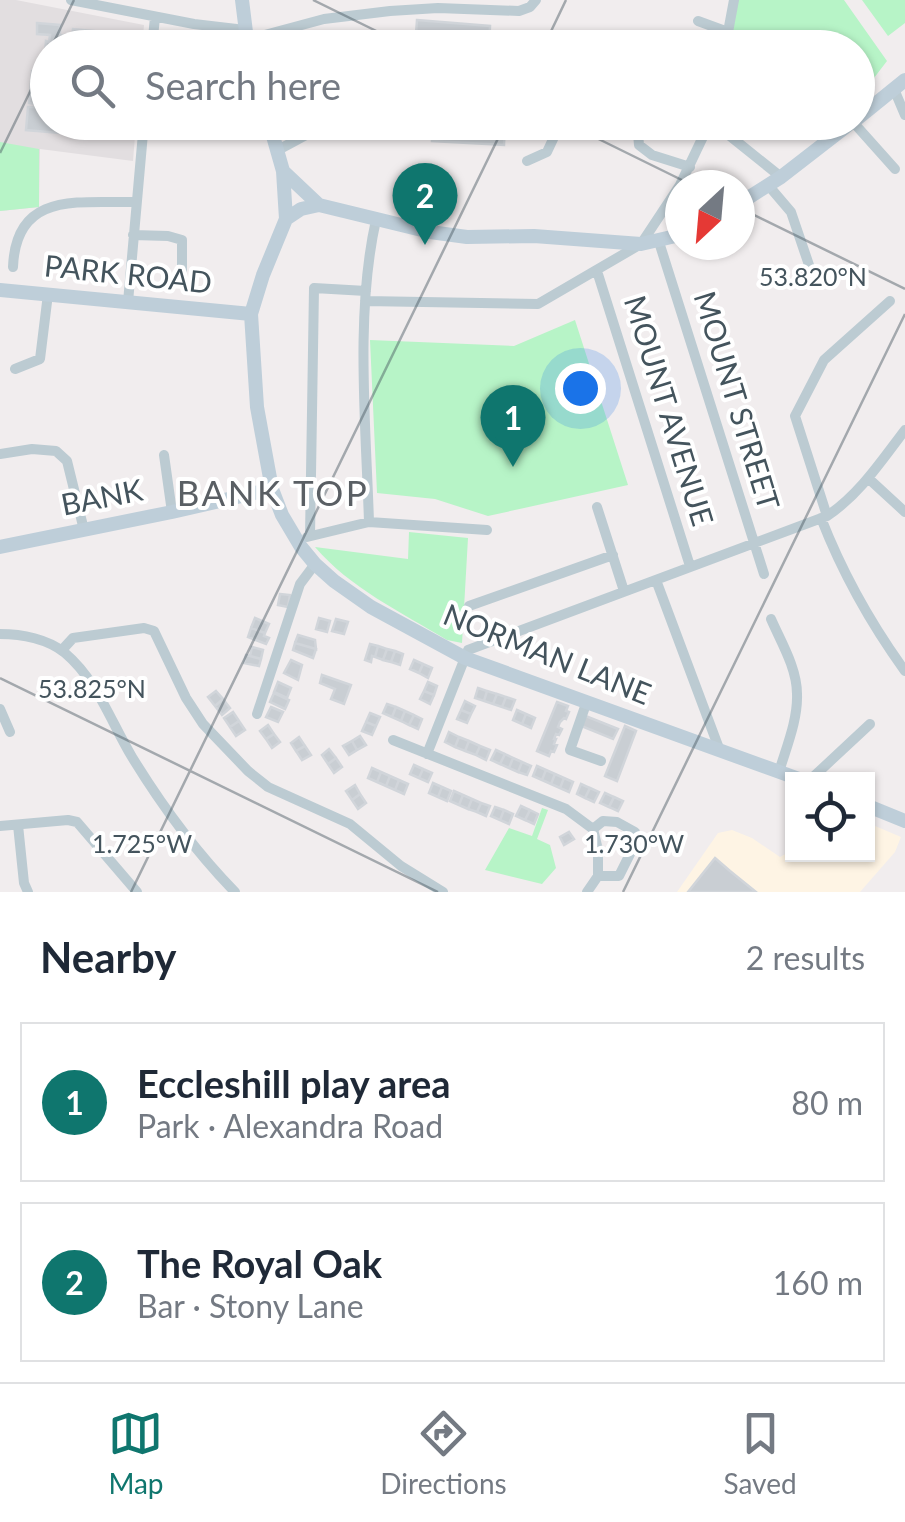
<!DOCTYPE html>
<html lang="en">
<head>
<meta charset="utf-8">
<style>
  body { margin:0; font-family:Lato,sans-serif; background:#f2f2f3; color:#1f2937 }
  .controls { position:absolute; right:30px; bottom:30px; display:grid; overflow:hidden; border-radius:0px; box-shadow:0 2px 8px #0004 }
  .controls button { width:90px; height:90px; display:grid; place-items:center; padding:0; border:0; border-bottom:2px solid #e0e1e3; background:#fff; color:#1f2937; font:50px sans-serif }
  .compass { position:absolute; left:665px; top:170px; width:90px; height:90px; border-radius:50%; background:#fff; box-shadow:0 2px 8px #0004; rotate:206deg }
  .you { position:absolute; left:580px; top:388px; width:35px; height:35px; margin:-25px; border:8px solid #fff; border-radius:50%; background:#1a73e8; box-shadow:0 0 0 15px #1a73e833 }
  .badge { display:grid; place-items:center; width:65px; height:65px; border-radius:50%; background:#0f766e; color:#fff; font-size:32px; font-weight:700 }
  .pin { position:absolute; translate:-50% -82px; filter:drop-shadow(0 2px 5px #0008) }
  .pin::after { content:''; position:absolute; top:52px; width:35px; height:30px; background:inherit; clip-path:polygon(0 0,100% 0,50% 100%) }
  .list { margin:0; padding:0; list-style:none }
  h2 { display:flex; justify-content:space-between; align-items:center; height:130px; margin:0; padding:0 40px; font-size:42px }
  h2 small { font-size:32px; font-weight:400; color:#747a83 }
  .list li { display:grid; grid-template-columns:65px 1fr auto; gap:30px; align-items:center; box-sizing:border-box; height:160px; margin:0 20px 20px; padding:0 20px; border:2px solid #e0e1e3; border-radius:0px }
  .list b { display:block; font-size:38px; white-space:nowrap }
  .list p { margin:0; font-size:32px; white-space:nowrap; color:#747a83 }
  .list em { font-size:32px; font-style:normal; color:#747a83 }
  .icon { flex:none; width:55px; height:55px; fill:none; stroke:currentColor; stroke-width:2; stroke-linecap:round; stroke-linejoin:round }
  .map { position:relative; flex:none; width:905px; height:892px; overflow:hidden }
  .search { position:absolute; background:#fff; box-shadow:0 2px 8px #0004; left:30px; right:30px; top:30px; height:110px; display:flex; align-items:center; gap:25px; box-sizing:border-box; padding:0 35px; border-radius:55px; color:#747a83; font-size:38px }
  .sheet { height:490px; background:#fff }
  nav { display:flex; justify-content:space-around; align-items:center; box-sizing:border-box; height:140px; border-top:2px solid #e0e1e3; background:#fff; font-size:28px; color:#747a83 }
  nav a { display:grid; justify-items:center; gap:5px }
  nav .on { color:#0f766e }
  .map>svg:first-child { display:block }
  .commercial { fill:#fef4e4 }
  .education { fill:#e2dee0 }
  .green { fill:#b7f4c7 }
  .building { fill:#c9ced3; stroke:#d1d5da; stroke-width:2.5 }
  .lines { fill:none; stroke-linecap:round; stroke-linejoin:round }
  .street { stroke:#bccbd2; stroke-width:10 }
  .secondary { stroke:#beced9; stroke-width:14 }
  .ticks { fill:none; stroke:#44545d; stroke-width:2.5; stroke-opacity:0.45 }
  .labels { text-anchor:middle; stroke-width:8; stroke-linejoin:round; paint-order:stroke }
  .street-label { font-size:30px; fill:#44545d; stroke:#fff }
  .quarter-label { font-size:35px; letter-spacing:2.5px; fill:#5a5f64; stroke:#fff }
  .ticks-label { font-size:25px; text-anchor:middle; fill:#44545d; stroke:#fff; stroke-width:8; stroke-linejoin:round; paint-order:stroke }
</style>
</head>
<body>
<div class="map">
<svg width="905" height="892" viewBox="0 0 905 892">
  <rect width="100%" height="100%" fill="#f1edee"/>
  <path class="commercial" d="M868,823l33,14 -6,15 -35,40h-183l41,-59 14,-3 20,8 28,19 9,-5 3,-11v13h76z"/>
  <path class="education" d="M0,0h16l128,25 -2,22 -94,1v74l88,1 -3,38 -93,-12 -1,58 -39,4z"/>
  <path class="green" d="M734,0h110l43,61 -23,30 -6,4v-47h-133z
    M862,0h43v23l-17,13z
    M0,142l39,7v58l-39,4z
    M575,320l53,165 -140,31 -53,-17 -58,-6 -7,-153 144,6z
    M409,532l59,6 -6,105 -15,-3c-46,-28 -97,-52 -132,-93l93,12z
    M542,808l6,2 -11,29 13,6 6,23 -14,16 -57,-14 24,-42 23,8z"/>
  <path class="building" d="M417,20l73,6 -1,22h-74z
    M37,23l23,2v10l12,1 1,-7 32,3 -2,16h-55v56h-3l-1,5h4v13h12l-1,11 -33,-3 2,-23h7v-3l-6,-1 3,-32h6v-6h6l2,-24 3,1 1,-7 -13,-1z
    M168,37l13,1v8l-14,-1z
    M433,122h72l-1,23 -72,-4z
    M280,594l10,1 -2,12 -10,-2z
    M255,618l14,6 -4,9 -14,-5z
    M319,618l11,3 -3,11 -11,-3z
    M336,619l12,3 -4,12 -12,-3z
    M251,628l14,5 -1,3 5,2 -3,6 -18,-7z
    M298,635l17,5 1,9 -21,-6z
    M295,643l21,6 -3,9 -20,-8z
    M370,644l8,2 -3,11 -3,-1 -1,6 -6,-2z
    M378,646l9,3 -4,11 -8,-3z
    M252,647l11,3 -2,9 -11,-3z
    M387,649l8,2 -4,11 -8,-2z
    M395,651l8,3 -3,11 -9,-3z
    M246,655l15,4 -2,7 -15,-3z
    M291,660l11,5 -4,15 -14,-7z
    M414,660l9,4 -4,9 -9,-4z
    M423,664l9,4 -4,10 -9,-5z
    M322,675l29,10 -7,19 -13,-5 4,-10 -15,-6z
    M278,682l13,6 -4,10 -13,-6z
    M428,682l9,4 -3,9 -10,-4z
    M478,688l9,3 -3,10 -9,-3z
    M216,691l7,8 -8,7 -7,-9z
    M424,691l10,4 -4,9 -10,-5z
    M487,691l10,3 -4,10 -9,-3z
    M274,693l15,7 -4,9 -15,-7z
    M497,694l9,3 -4,10 -9,-3z
    M506,697l9,3 -4,10 -9,-3z
    M223,699l7,9 -8,7 -7,-9z
    M465,701l10,5 -4,8 -10,-4z
    M557,702l11,4 -2,5 3,1 -3,7 -2,-1 -4,4 -2,5 4,2 -3,6 -3,-1 -2,5h2l-2,5 3,1 -3,7 -3,-1 -2,5 -12,-5z
    M387,704l9,3 -4,10 -9,-4z
    M271,707l12,5 -5,10 -12,-5z
    M396,707l9,4 -4,10 -9,-4z
    M461,710l10,4 -4,9 -10,-4z
    M517,710l9,4 -4,10 -9,-4z
    M405,711l9,4 -5,10 -8,-4z
    M233,712l6,9 -9,6 -6,-9z
    M370,713l10,4 -4,9 -10,-4z
    M526,714l9,4 -4,10 -9,-4z
    M414,715l8,4 -4,10 -9,-4z
    M583,715l35,14 -5,10 -34,-14z
    M239,721l6,9 -9,6 -6,-9z
    M366,722l10,4 -4,9 -10,-4z
    M268,725l6,9 -8,5 -6,-8z
    M625,726l11,5 -19,50 -12,-5z
    M449,732l10,5 -4,10 -10,-5z
    M274,734l6,8 -8,6 -6,-9z
    M360,736l6,9 -9,5 -5,-9z
    M299,737l6,9 -9,5 -5,-8z
    M459,737l10,4 -4,10 -10,-4z
    M352,741l5,9 -8,5 -6,-9z
    M469,741l11,5 -4,9 -11,-4z
    M305,746l6,9 -9,5 -6,-9z
    M480,746l10,4 -4,10 -10,-5z
    M329,749l7,9 -8,6 -6,-9z
    M496,750l9,4 -5,10 -9,-4z
    M505,754l8,4 -4,10 -9,-4z
    M336,758l6,9 -8,6 -6,-9z
    M513,758l9,4 -4,10 -9,-4z
    M522,762l9,4 -4,9 -9,-3z
    M414,765l9,4 -4,9 -9,-4z
    M537,766l9,4 -4,10 -9,-4z
    M372,768l9,4 -4,10 -9,-4z
    M423,769l9,4 -4,9 -9,-4z
    M546,770l9,4 -4,10 -9,-4z
    M381,772l9,4 -4,10 -9,-4z
    M555,774l9,4 -4,10 -9,-4z
    M390,776l9,4 -4,10 -9,-4z
    M564,778l9,4 -4,10 -9,-4z
    M399,780l9,4 -4,10 -9,-4z
    M433,783l9,4 -4,10 -9,-4z
    M581,784l9,4 -5,10 -8,-4z
    M355,785l5,9 -8,6 -6,-9z
    M442,787l9,4 -4,10 -9,-4z
    M590,788l9,4 -5,10 -9,-4z
    M454,791l9,4 -4,10 -9,-4z
    M605,793l9,4 -5,10 -9,-4z
    M360,794l6,9 -8,6 -6,-9z
    M463,795l9,4 -4,10 -9,-4z
    M614,797l9,4 -5,10 -9,-4z
    M472,799l9,4 -4,9 -9,-3z
    M481,803l9,3 -4,10 -9,-4z
    M521,806l9,4 -5,10 -9,-4z
    M495,807l9,3 -4,10 -9,-4z
    M504,810l9,4 -4,10 -9,-4z
    M530,810l8,4 -4,10 -9,-4z
    M569,832l5,7 -10,6 -4,-8z
    M715,858l15,13 26,21h-68z"/>
  <g class="lines">
    <path class="street" d="M71,0l123,24 51,6
      M698,21l30,11
      M246,40l78,-21 66,-8 48,-3 81,3 11,-4 6,-7
      M152,48l3,-31
      M725,48l9,-48
      M894,89l11,26
      M637,122l2,23 13,10 38,12
      M853,122l42,47
      M725,132l56,45
      M278,150l52,-28
      M527,161l20,-9 14,-30
      M680,185l30,-63
      M768,185l23,27 18,53
      M133,235l35,1 14,4v30
      M659,242l105,332
      M13,267c3,-76 65,-64 123,-65
      M597,271l93,295
      M365,301l173,3 103,-60 39,-59
      M128,302l16,-180
      M15,369l25,-10 8,-65
      M0,454l32,-5 24,2 11,10 17,69
      M164,455l8,57
      M868,478l37,34
      M597,507l27,84
      M827,516l-32,-100 29,-56 66,-59
      M821,518c21,54 50,106 84,153
      M369,522c-3,-96 -14,-209 7,-302
      M310,536l4,-248 52,3
      M307,537l62,-15 118,8
      M656,580l64,171
      M469,606l144,-51
      M771,619c10,23 26,49 26,75 1,26 -11,54 -18,78
      M0,634c22,0 48,5 65,19 32,27 46,69 67,104 30,49 63,94 103,135
      M62,650l11,-12 71,-10 10,3 32,67 17,26 45,47 20,16 82,37 51,42 42,26
      M587,701l-17,49 31,11
      M0,709l10,23
      M257,714l43,-130 15,-20
      M393,740l173,69 27,20 5,21v26l-11,16
      M427,754l41,-104 359,-134c32,-21 55,-56 78,-86
      M811,779l59,-55
      M18,825l6,58 4,9
      M0,826l68,-6 9,2 60,70
      M593,829l10,-8 14,1 18,10 -1,14 -15,30h-21"/>
    <path class="secondary" d="M242,0l6,48
      M858,118l47,-38
      M269,122l14,49 3,48 -23,56 -12,39 6,93 15,82 10,26 19,32 14,17 19,17 37,26 94,51 334,121
      M283,171l36,34
      M740,203l41,-26 71,-55
      M286,219l15,-10 18,-4 111,27 37,5 67,-1 107,8 39,-9
      M0,290l251,24
      M0,547l172,-35 100,-23
      M868,806l37,15"/>
  </g>
  <path class="ticks" d="M313,0l98,48M51,48l23,-48M543,48l23,-48M564,122l128,63M0,153l48,-98M740,208l165,81M0,678l438,214M131,892l375,-770M623,892l282,-578"/>
  <g class="labels">
    <g class="street-label">
      <text transform="translate(128 275) rotate(6)" y="10">PARK ROAD</text>
      <text transform="translate(736 401) rotate(73)" y="10">MOUNT STREET</text>
      <text transform="translate(668 411) rotate(73)" y="10">MOUNT AVENUE</text>
      <text transform="translate(102 498) rotate(-11)" y="10">BANK</text>
      <text transform="translate(547 655) rotate(22)" y="10">NORMAN LANE</text>
    </g>
    <g class="quarter-label">
      <text x="273" y="506">BANK TOP</text>
    </g>
  </g>
  <g class="ticks-label">
    <text x="813" y="286">53.820°N</text>
    <text x="92" y="698">53.825°N</text>
    <text x="142" y="853">1.725°W</text>
    <text x="634" y="853">1.730°W</text>
  </g>
</svg>
<div class="controls">
<button><svg class="icon" aria-label="locate" viewBox="0 0 24 24"><circle cx="12" cy="12" r="6"/><path d="M12 2v4M12 18v4M2 12h4M18 12h4"/></svg></button>
</div>
<svg class="compass" viewBox="-18 -18 36 36"><path d="M0-13l5 13h-10z" fill="#e53935"/><path d="M0 13l5-13h-10z" fill="#747a83"/></svg>
<div class="you"></div>
<div class="pin badge" style="left:513px;top:467px">1</div>
<div class="pin badge" style="left:425px;top:245px">2</div>
<div class="search"><svg class="icon" aria-label="search" viewBox="0 0 24 24"><circle cx="10" cy="10" r="6"/><path d="M15 15l6 6"/></svg>Search here</div>
</div>
<section class="sheet">
<h2>Nearby<small>2 results</small></h2>
<ul class="list">
<li><span class="badge">1</span><div><b>Eccleshill play area</b><p>Park · Alexandra Road</p></div><em>80 m</em></li>
<li><span class="badge">2</span><div><b>The Royal Oak</b><p>Bar · Stony Lane</p></div><em>160 m</em></li>
</ul>
</section>
<nav>
<a class="on"><svg class="icon" aria-label="map" viewBox="0 0 24 24"><path d="M3 6l6-2 6 2 6-2v14l-6 2-6-2-6 2zM9 4v14M15 6v14"/></svg>Map</a>
<a><svg class="icon" aria-label="directions" viewBox="0 0 24 24"><path d="M12 3l9 9-9 9-9-9zM9 14v-3h6M13 9l2 2-2 2"/></svg>Directions</a>
<a><svg class="icon" aria-label="saved" viewBox="0 0 24 24"><path d="M7 4h10v16l-5-4-5 4z"/></svg>Saved</a>
</nav>
</body>
</html>
